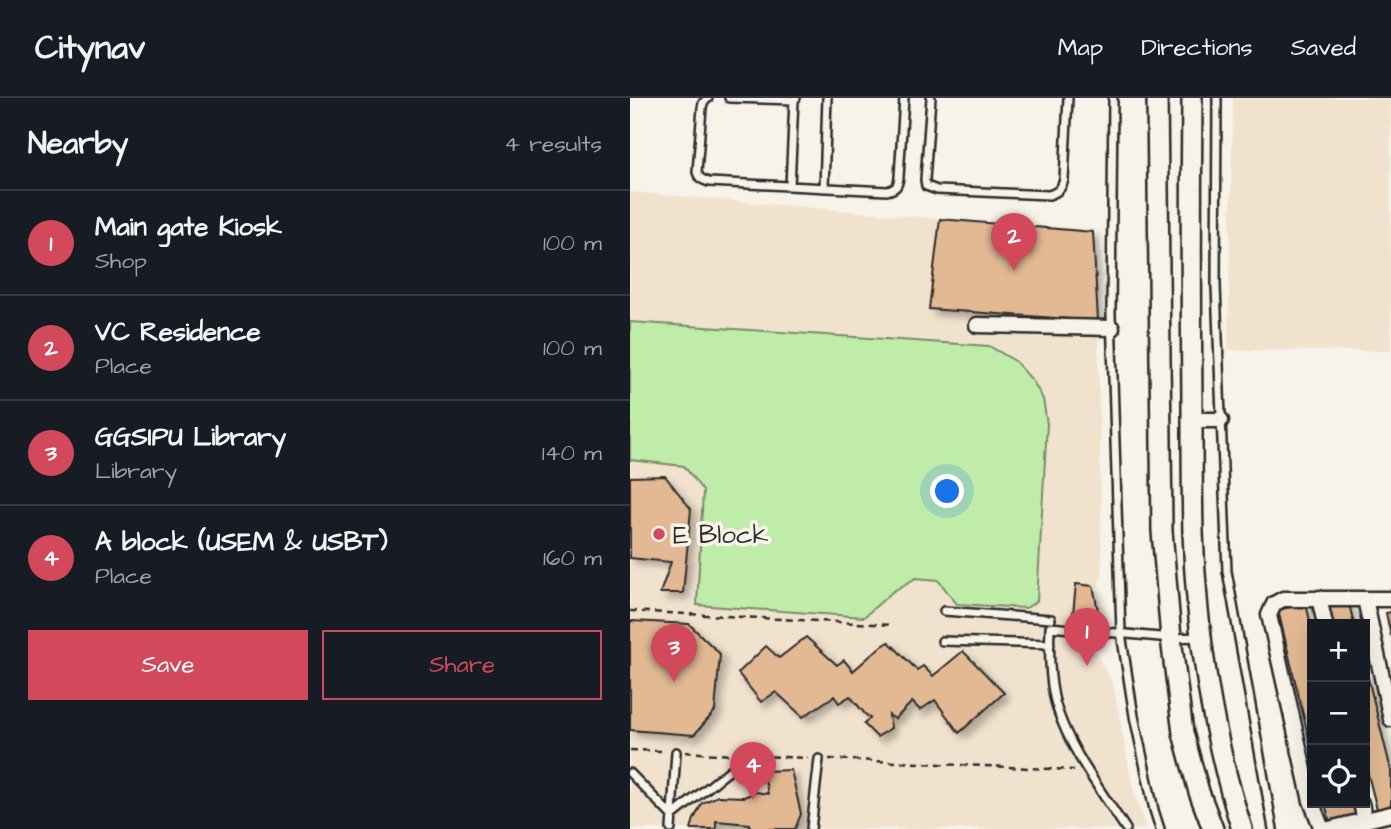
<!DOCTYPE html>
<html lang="en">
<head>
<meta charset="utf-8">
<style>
  body { margin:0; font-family:"Architects Daughter",sans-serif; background:#242831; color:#f1f3f6 }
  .controls { position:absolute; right:21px; bottom:21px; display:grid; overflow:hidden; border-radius:0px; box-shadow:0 7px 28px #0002 }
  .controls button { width:63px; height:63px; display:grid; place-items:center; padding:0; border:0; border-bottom:2px solid #363941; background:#171b24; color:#f1f3f6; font:35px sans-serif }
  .you { position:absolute; left:318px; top:394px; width:24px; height:24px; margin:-18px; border:5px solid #fff; border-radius:50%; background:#1a73e8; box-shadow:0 0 0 10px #1a73e833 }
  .badge { display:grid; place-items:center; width:46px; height:46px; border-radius:50%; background:#d1495b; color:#fff; font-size:23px; font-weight:700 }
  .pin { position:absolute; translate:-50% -58px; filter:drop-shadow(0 2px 4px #0008) }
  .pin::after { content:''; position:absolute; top:37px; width:24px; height:21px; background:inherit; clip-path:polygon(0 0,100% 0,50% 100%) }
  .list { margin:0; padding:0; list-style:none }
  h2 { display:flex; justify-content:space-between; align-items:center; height:91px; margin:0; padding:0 28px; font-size:30px }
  h2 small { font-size:23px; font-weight:400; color:#9ea1a6 }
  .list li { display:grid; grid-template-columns:46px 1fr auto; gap:21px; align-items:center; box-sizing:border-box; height:105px; padding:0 28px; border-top:2px solid #363941 }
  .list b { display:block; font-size:26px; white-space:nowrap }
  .list p { margin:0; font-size:23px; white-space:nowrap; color:#9ea1a6 }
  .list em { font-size:23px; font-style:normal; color:#9ea1a6 }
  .actions { display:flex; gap:14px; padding:21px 28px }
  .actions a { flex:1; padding:16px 0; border:2px solid #d1495b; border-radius:0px; text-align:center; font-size:24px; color:#d1495b }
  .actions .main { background:#d1495b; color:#fff }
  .icon { flex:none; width:38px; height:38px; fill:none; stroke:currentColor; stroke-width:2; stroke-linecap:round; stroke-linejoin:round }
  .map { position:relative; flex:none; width:761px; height:731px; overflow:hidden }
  header { display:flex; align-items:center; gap:42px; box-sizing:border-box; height:98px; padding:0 35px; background:#171b24; border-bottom:2px solid #363941 }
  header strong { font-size:33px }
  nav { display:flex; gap:38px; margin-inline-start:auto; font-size:24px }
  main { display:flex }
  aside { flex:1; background:#171b24 }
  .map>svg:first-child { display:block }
  .built { fill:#f1e2ce }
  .green { fill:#c0eca9; stroke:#768c6a; stroke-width:2 }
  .building { fill:#e2b993; stroke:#2b2b2b; stroke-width:2; filter:url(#shadow) }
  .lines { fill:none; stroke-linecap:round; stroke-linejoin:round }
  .service-casing { stroke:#2b2b2b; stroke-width:12 }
  .minor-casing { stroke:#2b2b2b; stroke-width:19 }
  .secondary-casing { stroke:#2b2b2b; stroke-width:24 }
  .path { stroke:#2b2b2b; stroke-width:2.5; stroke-dasharray:7 5; stroke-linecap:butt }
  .service { stroke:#f7f3e8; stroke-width:7 }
  .minor { stroke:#f7f3e8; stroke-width:14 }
  .secondary { stroke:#f7f3e8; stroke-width:19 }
  .poi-dot { fill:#d1495b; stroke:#f7f3e8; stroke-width:2.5 }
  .labels { text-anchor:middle; stroke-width:7; stroke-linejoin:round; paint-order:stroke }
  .poi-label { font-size:26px; fill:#2b2b2b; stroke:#f7f3e8; text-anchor:start }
</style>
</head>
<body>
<header>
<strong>Citynav</strong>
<nav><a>Map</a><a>Directions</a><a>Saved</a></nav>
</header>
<main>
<aside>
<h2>Nearby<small>4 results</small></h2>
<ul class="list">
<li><span class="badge">1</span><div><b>Main gate Kiosk</b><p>Shop</p></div><em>100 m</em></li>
<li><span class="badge">2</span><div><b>VC Residence</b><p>Place</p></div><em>100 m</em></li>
<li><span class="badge">3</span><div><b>GGSIPU Library</b><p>Library</p></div><em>140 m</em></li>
<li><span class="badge">4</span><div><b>A block (USEM &amp; USBT)</b><p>Place</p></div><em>160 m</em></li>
</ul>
<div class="actions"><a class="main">Save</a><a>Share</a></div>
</aside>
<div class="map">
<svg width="761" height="731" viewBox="0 0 761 731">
  <defs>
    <filter id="shadow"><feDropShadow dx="5.5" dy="5.5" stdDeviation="3.5" flood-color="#0004"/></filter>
  </defs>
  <rect width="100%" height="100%" fill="#f7f3e8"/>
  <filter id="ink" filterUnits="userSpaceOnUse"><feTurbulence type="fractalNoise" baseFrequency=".0143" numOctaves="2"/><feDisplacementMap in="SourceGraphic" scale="14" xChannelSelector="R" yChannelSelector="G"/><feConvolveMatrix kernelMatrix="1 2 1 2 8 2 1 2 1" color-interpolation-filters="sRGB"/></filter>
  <g filter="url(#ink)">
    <path class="built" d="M603,0h158v253l-163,-1z
      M0,94l463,40 5,89 4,254 -18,55 29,54 20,104 13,41h-516z"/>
    <path class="green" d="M0,224l359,24 26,15 18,20 10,18 4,25 -10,177 -11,7 -69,-4 -19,-24 -22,-2 -24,14 -28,25 -167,-12 6,-114 -19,-25 -54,-6z"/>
    <path class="building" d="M310,121l153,13 5,89 -169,-12z
      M35,378l26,33 -8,84h-23l11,-31 -41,-4v-81z
      M446,486l17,2 7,34 -20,2 -7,-8z
      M718,502l6,24h-24l-5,-18z
      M676,505l6,27v122l-34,-142z
      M761,514v24l-5,-23z
      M2,523l57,3 31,30 -5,57 -21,24 -64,-5v-108z
      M176,539l31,28 7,-5 9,11 26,-23 10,-6 28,28 6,-4 10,10 30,-25 41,42 -45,40 -24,-33 -15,10 -8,-8 -17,17 -6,-4 2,13 -14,9 -13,-13 6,-6 -5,-4 -15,-18 -11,7 -5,-7 -31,21 -27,-25 -15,10 -23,-29 28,-27 13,12z
      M735,568l26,104v40l-13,3 -13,-50z
      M161,672l10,44 -6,15h-45v-5l-34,-3v8h-25l3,-10 8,-16 16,-7 26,1 12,-5 12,2 -5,-23z
      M695,705h29l4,14 -28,6z"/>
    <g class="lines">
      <g class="service-casing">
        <path id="service" d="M78,0l-5,5 -1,5 -5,64c2,7 6,8 12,10l178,9c9,-2 11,-5 12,-14l5,-79
          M99,0l65,2 2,-2
          M301,0l-6,82 1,6 11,4 112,5c9,-3 12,-6 15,-15l4,-82
          M483,0l-2,216 10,319 13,83 20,94 6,19
          M587,0l-1,188 11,285 46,258
          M160,88l4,-86
          M194,90l3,-90
          M314,513l107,8
          M312,543l108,3
          M0,675l42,43 77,-61
          M41,731l5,-77
          M181,731l8,-70
          M496,731c-25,-38 -62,-87 -72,-132 -5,-23 -5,-47 -4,-70l121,11 29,-1"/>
      </g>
      <g class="minor-casing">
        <path id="minor" d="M347,227l135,3
          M562,322h29
          M689,500l6,26
          M735,501l26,120
          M731,705l4,18
          M692,731l-11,-28 -42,-186 5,-11 9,-5h108
          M699,731l62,-15"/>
      </g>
      <g class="secondary-casing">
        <path id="secondary" d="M527,0l5,433 9,107 12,95 16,59 14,37
          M562,0c-1,102 -1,205 0,307 0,42 0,85 1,127 3,98 19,204 49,297"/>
      </g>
      <path class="path" d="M0,513l263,14
        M0,652l35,1
        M55,654l46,3
        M129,658l49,2
        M199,661l245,11"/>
      <use href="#service" class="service"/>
      <use href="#minor" class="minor"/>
      <use href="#secondary" class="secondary"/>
    </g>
  </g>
  <circle class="poi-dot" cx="29" cy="436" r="7"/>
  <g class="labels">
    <g class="poi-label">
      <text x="43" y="445">E Block</text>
    </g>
  </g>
</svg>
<div class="controls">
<button>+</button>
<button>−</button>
<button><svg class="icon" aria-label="locate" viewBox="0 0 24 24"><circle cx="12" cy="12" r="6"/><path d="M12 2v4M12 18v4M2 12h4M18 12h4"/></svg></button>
</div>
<div class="you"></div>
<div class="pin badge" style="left:457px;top:568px">1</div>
<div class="pin badge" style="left:384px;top:173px">2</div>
<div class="pin badge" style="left:44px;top:584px">3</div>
<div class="pin badge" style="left:123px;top:702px">4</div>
</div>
</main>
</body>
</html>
